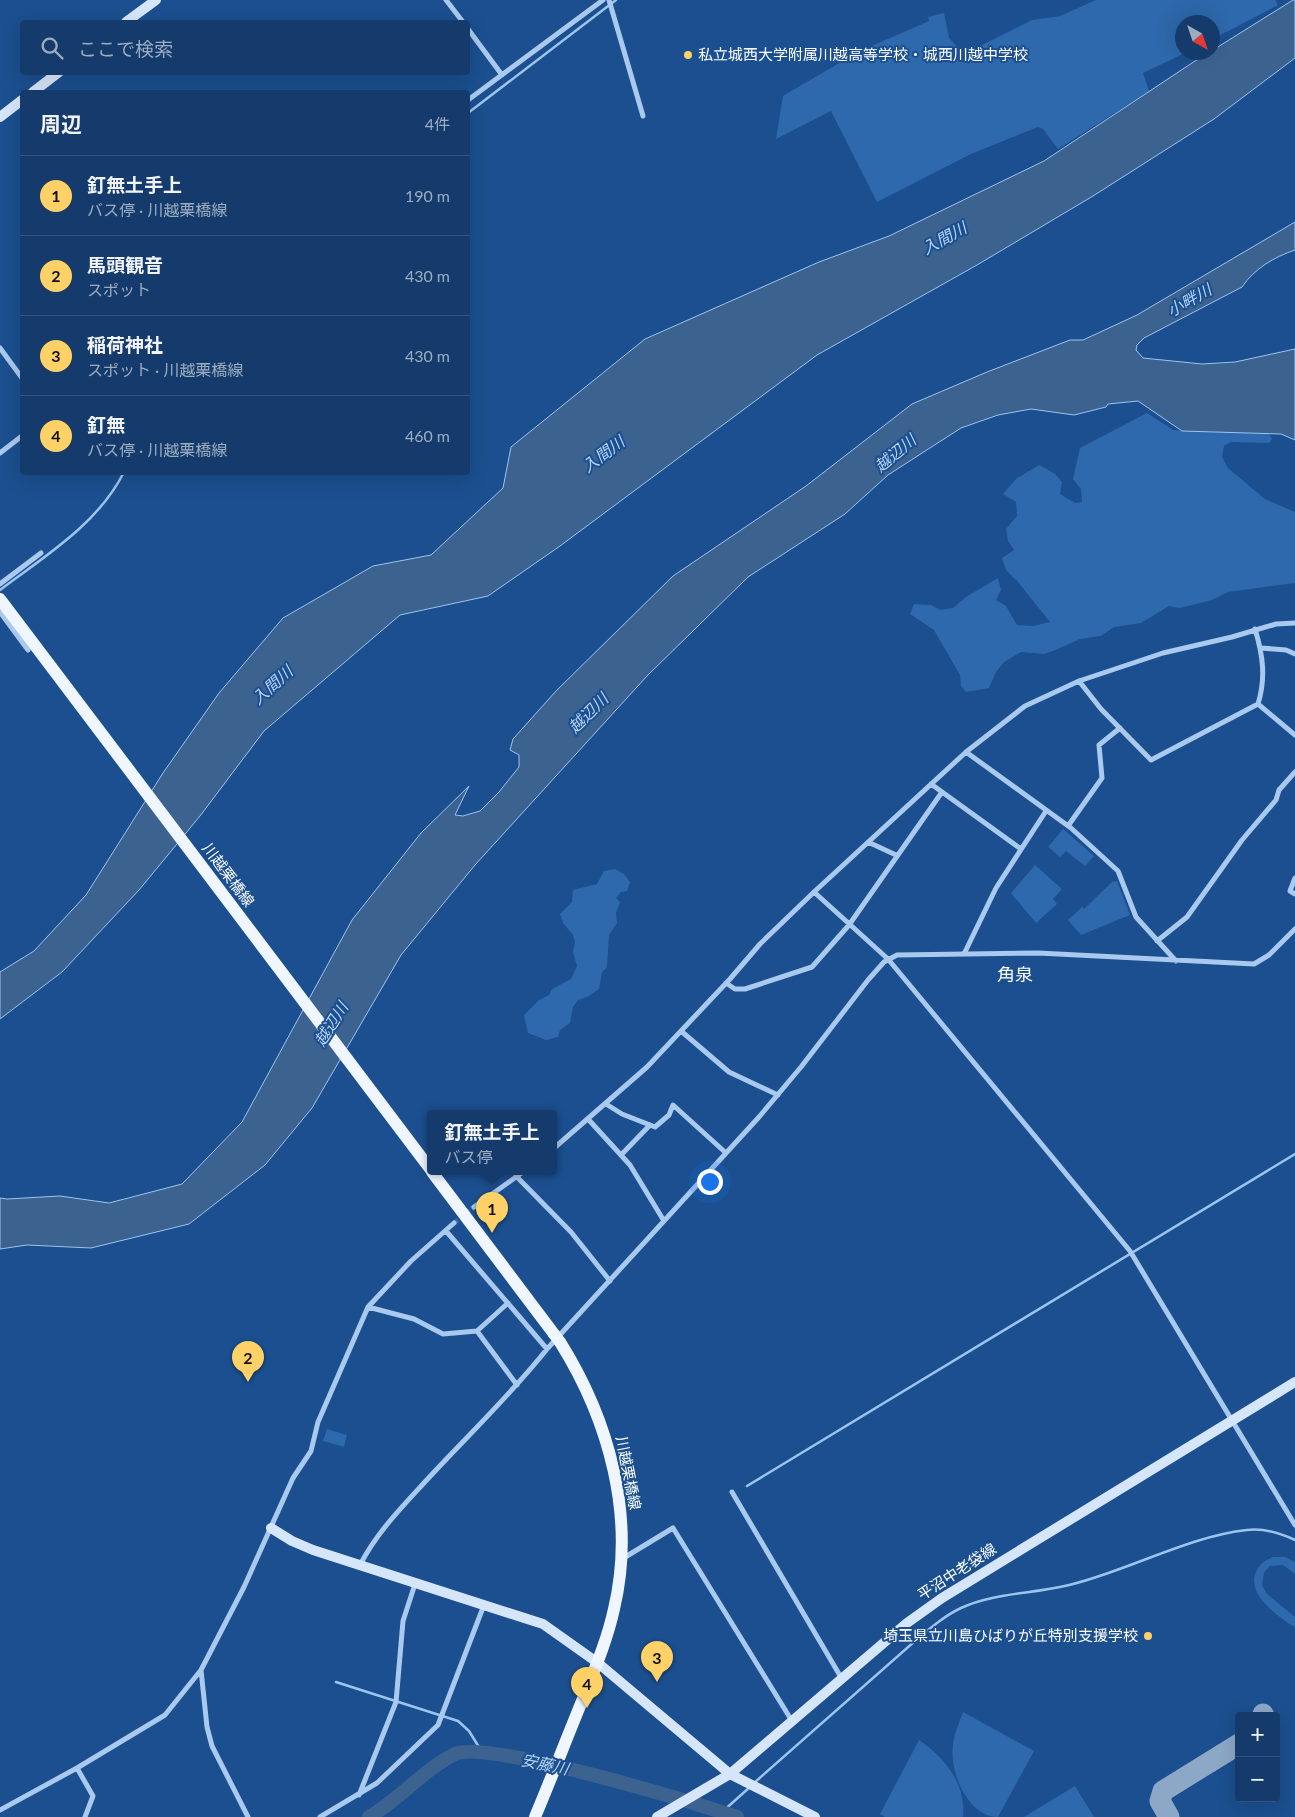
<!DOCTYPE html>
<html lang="ja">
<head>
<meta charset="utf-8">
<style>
  body { margin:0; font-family:Lato,"Noto Sans JP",sans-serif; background:#214673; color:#f1f3f6 }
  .controls { position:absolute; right:15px; bottom:15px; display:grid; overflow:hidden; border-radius:5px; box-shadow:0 5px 20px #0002 }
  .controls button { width:45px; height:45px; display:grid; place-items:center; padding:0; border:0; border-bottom:1px solid #33557e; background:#143b6b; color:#f1f3f6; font:25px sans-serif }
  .compass { position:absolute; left:1175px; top:15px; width:45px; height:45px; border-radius:50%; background:#143b6b; box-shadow:0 5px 20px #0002; rotate:140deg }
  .you { position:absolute; left:709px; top:1181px; width:18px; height:18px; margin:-12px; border:4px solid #fff; border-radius:50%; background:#1a73e8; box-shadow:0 0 0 8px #1a73e833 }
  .badge { display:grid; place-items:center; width:32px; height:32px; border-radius:50%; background:#ffd166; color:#111; font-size:16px; font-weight:700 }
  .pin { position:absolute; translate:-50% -41px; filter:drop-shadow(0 1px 2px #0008) }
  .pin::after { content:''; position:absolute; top:26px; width:18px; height:15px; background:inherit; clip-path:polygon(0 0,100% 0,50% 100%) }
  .popup { position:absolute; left:427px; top:1110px; width:130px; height:65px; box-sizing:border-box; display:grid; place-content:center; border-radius:5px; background:#143b6b; filter:drop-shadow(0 1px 4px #0005); font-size:16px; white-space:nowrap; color:#9dadc1 }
  .popup b { font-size:19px; color:#f1f3f6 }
  .popup::after { content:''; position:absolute; left:50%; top:100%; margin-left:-10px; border:10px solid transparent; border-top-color:#143b6b }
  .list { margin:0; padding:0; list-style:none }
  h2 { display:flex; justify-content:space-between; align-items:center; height:65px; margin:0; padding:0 20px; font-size:21px }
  h2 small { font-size:16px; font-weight:400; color:#9dadc1 }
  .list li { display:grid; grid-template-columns:32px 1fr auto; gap:15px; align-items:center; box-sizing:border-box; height:80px; padding:0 20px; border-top:1px solid #33557e }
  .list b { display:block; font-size:19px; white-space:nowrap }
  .list p { margin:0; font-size:16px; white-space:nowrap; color:#9dadc1 }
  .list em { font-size:16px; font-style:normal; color:#9dadc1 }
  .icon { flex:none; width:28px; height:28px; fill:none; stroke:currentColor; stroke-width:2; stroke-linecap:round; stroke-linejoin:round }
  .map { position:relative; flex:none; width:1295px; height:1817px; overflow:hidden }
  .search { position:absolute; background:#143b6b; box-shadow:0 5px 20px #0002; left:20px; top:20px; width:450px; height:55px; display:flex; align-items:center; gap:12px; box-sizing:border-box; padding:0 18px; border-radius:5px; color:#9dadc1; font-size:19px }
  .panel { position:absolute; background:#143b6b; box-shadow:0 5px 20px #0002; left:20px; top:90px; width:450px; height:385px; border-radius:5px }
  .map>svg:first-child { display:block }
  .green { fill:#2e69ad }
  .water { fill:#3c6290; stroke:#9cc4f0 }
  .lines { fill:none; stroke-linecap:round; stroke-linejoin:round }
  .stream { stroke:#9cc4f0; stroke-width:2.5 }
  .river { stroke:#3c6290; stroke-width:14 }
  .taxiway { stroke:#8da7c7; stroke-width:21 }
  .street-tunnel { stroke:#3d69a0; stroke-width:5; stroke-dasharray:5 2.5; stroke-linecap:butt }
  .street { stroke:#a9c9ee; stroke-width:5 }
  .secondary { stroke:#d6e6fa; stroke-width:10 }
  .primary { stroke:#f0f6ff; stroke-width:12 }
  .primary-bridge { stroke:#f0f6ff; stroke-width:12 }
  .poi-dot { fill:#ffd166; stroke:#1b4f8f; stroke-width:2 }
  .labels { text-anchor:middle; stroke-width:4; stroke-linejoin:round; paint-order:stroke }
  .poi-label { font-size:15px; fill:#fff; stroke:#1b4f8f; text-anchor:start }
  .street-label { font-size:15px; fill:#fff; stroke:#1b4f8f }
  .water-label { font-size:16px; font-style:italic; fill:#b5d3f5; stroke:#1b4f8f }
  .quarter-label { font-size:18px; fill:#fff; stroke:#1b4f8f }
</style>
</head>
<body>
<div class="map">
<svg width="1295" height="1817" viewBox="0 0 1295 1817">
  <rect width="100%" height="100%" fill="#1b4f8f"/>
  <path class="green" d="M1096,0h179l3,5 -65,34 -1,-17h-30v30l3,1 -42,20 6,18 -91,58 -15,-20 -5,-2 -67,27 -94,48 -46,-91 -55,28 7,-43 75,-44 71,-31 -1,-4 16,-4 5,25 15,16 68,-34 28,-4z
    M1147,413l26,17 35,2 57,-5 7,12 -3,4 -38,-1 -7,4 -2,11 6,11 37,31 30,13v71l-67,9 -16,8 -32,8 -11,-2 -28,17 -27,4 -13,9 -21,3 -27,12 -9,3 -23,-2 -17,10 -8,10 -7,16 -23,4 -5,-6 -1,-11 -26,-45 -24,-16 4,-10 17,1 9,5 13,-2 13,-11 32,-19 3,12 -5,10 10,6 11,19 16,1 17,-4 -32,-40 -12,-12 -4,-12 12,-8 -6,-9 -2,-12 11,-13 -1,-14 -13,-8 14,-16 22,-13 16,9 7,8 -2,12 15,9 7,-1 -1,-13 -8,-10 7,-31z
    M1063,829l31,27 -9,10 -19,-15 -6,6 -12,-10z
    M1035,865l27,24 -9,10 4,5 -21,19 -25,-30z
    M615,869l9,5 6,8 -3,9 -6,1 -5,6 4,4 -4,11 1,10 -8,12 -2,32 -5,5 -3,17 -12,8 -9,3 -5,7 -3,16 -10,7 -2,7 -12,3 -18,-7 -4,-18 15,-15 10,-5 3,-6 19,-10 6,-13 -4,-14 2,-10 -2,-7 -10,-12 -3,-9 12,-12 1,-12 24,-6 7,-13z
    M1117,881l13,34 -49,20 -13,-15 14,-13 2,2 28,-27z
    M327,1429l20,6 -3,12 -21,-6z
    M1273,1557h12l10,5v12l-12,-9 -13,1 -6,6 -2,13 5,9 28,23v10c-17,-10 -49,-33 -39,-55 3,-8 9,-12 17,-15z
    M963,1712l71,39 -36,66c-30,0 -49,-45 -45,-72 1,-11 6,-22 10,-33z
    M919,1740c26,18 47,43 44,77h-78l-5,-3z
    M1075,1786l19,31h-70z"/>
  <path class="water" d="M1293,0h2v58l-81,61 -121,77 -116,69 -160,90 -257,191 -72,50 -88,19 -136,116 -64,85 -61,74 -77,82 -62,47v-47l34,-21 52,-56 77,-122 56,-80 64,-75 90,-52 58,-11 72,-67 8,-41 134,-108 174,-77 70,-26 155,-75 151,-100 17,-9 1,-2z
    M1295,222v28c-21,7 -41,19 -53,37l-98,51 -7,7 -1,5 7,8 59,6 33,-2 60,-13v91l-14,-6 -99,-3 -44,-30 -30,3 -2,3 -32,8 -43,-6 -33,6 -37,13 -73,47 -43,39 -97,63 -101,99 -172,189 -74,90 -89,153 -47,57 -76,59 -98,24 -64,-3 -27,4v-51l7,1 53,-3 49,7 73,-19 60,-62 110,-202 69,-87 48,-47 -14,29 8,1 17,-5 19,-19 20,-25v-12l-9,-5 3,-11 43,-48 117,-115 133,-90 106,-82 75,-32 83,-32h13l54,-25z"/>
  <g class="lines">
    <path class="stream" d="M468,113l148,-113
      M0,590c45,-34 98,-66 124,-118
      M747,1486l548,-332
      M336,1682l122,39 11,10 13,21
      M754,1783l161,-142c14,-12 29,-25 46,-33 34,-16 76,-14 112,-24 56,-14 117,-48 174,-54 17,-2 33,3 48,10
      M722,1812l28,-25"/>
    <path class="river" d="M369,1817c31,-18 54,-47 86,-63 31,-15 240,49 282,63"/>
    <path class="taxiway" d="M1263,1714l1,2
      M1169,1817l-9,-16 3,-10 76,-47"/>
    <path class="street-tunnel" d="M454,1223l20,-16"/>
    <path class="street" d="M446,0l17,22
      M609,0l34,116
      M468,29l34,46
      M468,100l135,-100
      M0,348l22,30
      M0,453l22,-17
      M0,584l41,-31
      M0,612l28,38
      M1255,629c8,26 11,49 3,75l37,31
      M1261,648l25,2 9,4
      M1079,681l22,28 50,51 107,-56
      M966,752l105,76 47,43 18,46 40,44
      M931,784l90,65
      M1068,826l34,-48 -3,-33 21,-17
      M868,842l28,13
      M1295,878l-5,13 5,3
      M814,892l74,67 242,292 165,274
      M1157,941l30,-24 55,-77 34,-40 3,-10 16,-18
      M964,954l32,-66 50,-77
      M726,983l9,6h10l67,-22 37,-42 93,-133
      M681,1031l48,41 49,23
      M606,1104l16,10 33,13 14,-12 4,-10 53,48
      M588,1119l42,46 34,56
      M553,1149l94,-82 83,-88 30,-35 54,-52 152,-140 59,-46 54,-25 84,-28 69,-16 44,-13 19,-1
      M621,1155l29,-30
      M516,1176l55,56 39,49
      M474,1207l49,-35
      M446,1231l101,118
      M368,1307l46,12 29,15 34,-3 40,54
      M477,1331l31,-28
      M732,1492l110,187
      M622,1559l51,-31 119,193
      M360,1565c16,-31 39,-55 63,-81 41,-45 86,-87 124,-135l212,-232 42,-50 67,-87 16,-18 13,-7 141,-2 216,11 15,-9 26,-26
      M77,1768l16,28 -8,21
      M359,1795l37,-93 7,-81 12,-37
      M0,1810l77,-42 88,-53 36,-45
      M248,1817l-36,-71 -5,-19 -6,-57 43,-83 49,-109 18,-27 7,-29 50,-115 43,-46 43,-38
      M320,1817l57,-34 61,-58 46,-120"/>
    <path class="secondary" d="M126,22l30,-22
      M33,92l26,-20
      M0,117l22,-17
      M271,1528l21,13 21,9 230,74 55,39 132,111 85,43
      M657,1817l73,-43 177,-151 35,-25 353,-216"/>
    <path class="primary" d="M0,599l431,571
      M432,1172l122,162
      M535,1817c16,-38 31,-77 47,-116 12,-30 25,-60 32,-92 22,-92 -5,-189 -54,-267"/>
    <path class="primary-bridge" d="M554,1334l6,8"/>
  </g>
  <g class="poi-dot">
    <circle cx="688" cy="55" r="5"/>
    <circle cx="1148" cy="1636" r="5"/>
  </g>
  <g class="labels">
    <g class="poi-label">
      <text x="698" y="60">私立城西大学附属川越高等学校・城西川越中学校</text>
      <text x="1138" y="1641" text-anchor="end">埼玉県立川島ひばりが丘特別支援学校</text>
    </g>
    <g class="street-label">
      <text transform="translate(228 875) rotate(53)" y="5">川越栗橋線</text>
      <text transform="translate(628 1473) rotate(79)" y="5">川越栗橋線</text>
      <text transform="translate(957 1572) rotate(-33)" y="5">平沼中老袋線</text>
    </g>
    <g class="water-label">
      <text transform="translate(944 238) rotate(-29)" y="6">入間川</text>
      <text transform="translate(1189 300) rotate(-30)" y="6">小畔川</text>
      <text transform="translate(895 453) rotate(-40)" y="6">越辺川</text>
      <text transform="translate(603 454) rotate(-37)" y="6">入間川</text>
      <text transform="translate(272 685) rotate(-42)" y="6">入間川</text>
      <text transform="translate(588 713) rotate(-45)" y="6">越辺川</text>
      <text transform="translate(331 1024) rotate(-58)" y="6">越辺川</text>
      <text transform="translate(545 1764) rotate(12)" y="6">安藤川</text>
    </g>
    <g class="quarter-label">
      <text x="1015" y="981">角泉</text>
    </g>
  </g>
</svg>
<div class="controls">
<button>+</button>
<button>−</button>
</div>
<svg class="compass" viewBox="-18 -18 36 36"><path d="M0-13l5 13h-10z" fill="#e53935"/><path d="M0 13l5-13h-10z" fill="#9dadc1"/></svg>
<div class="you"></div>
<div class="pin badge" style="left:492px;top:1233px">1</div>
<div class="popup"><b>釘無土手上</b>バス停</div>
<div class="pin badge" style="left:248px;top:1382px">2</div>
<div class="pin badge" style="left:657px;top:1682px">3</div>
<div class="pin badge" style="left:587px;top:1708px">4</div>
<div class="search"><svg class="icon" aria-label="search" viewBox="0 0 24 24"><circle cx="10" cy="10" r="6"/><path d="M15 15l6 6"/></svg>ここで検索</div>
<section class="panel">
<h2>周辺<small>4件</small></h2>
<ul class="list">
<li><span class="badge">1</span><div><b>釘無土手上</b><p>バス停 · 川越栗橋線</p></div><em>190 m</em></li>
<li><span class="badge">2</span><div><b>馬頭観音</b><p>スポット</p></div><em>430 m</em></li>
<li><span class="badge">3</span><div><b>稲荷神社</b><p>スポット · 川越栗橋線</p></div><em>430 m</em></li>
<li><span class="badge">4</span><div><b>釘無</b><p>バス停 · 川越栗橋線</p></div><em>460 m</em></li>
</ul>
</section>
</div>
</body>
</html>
